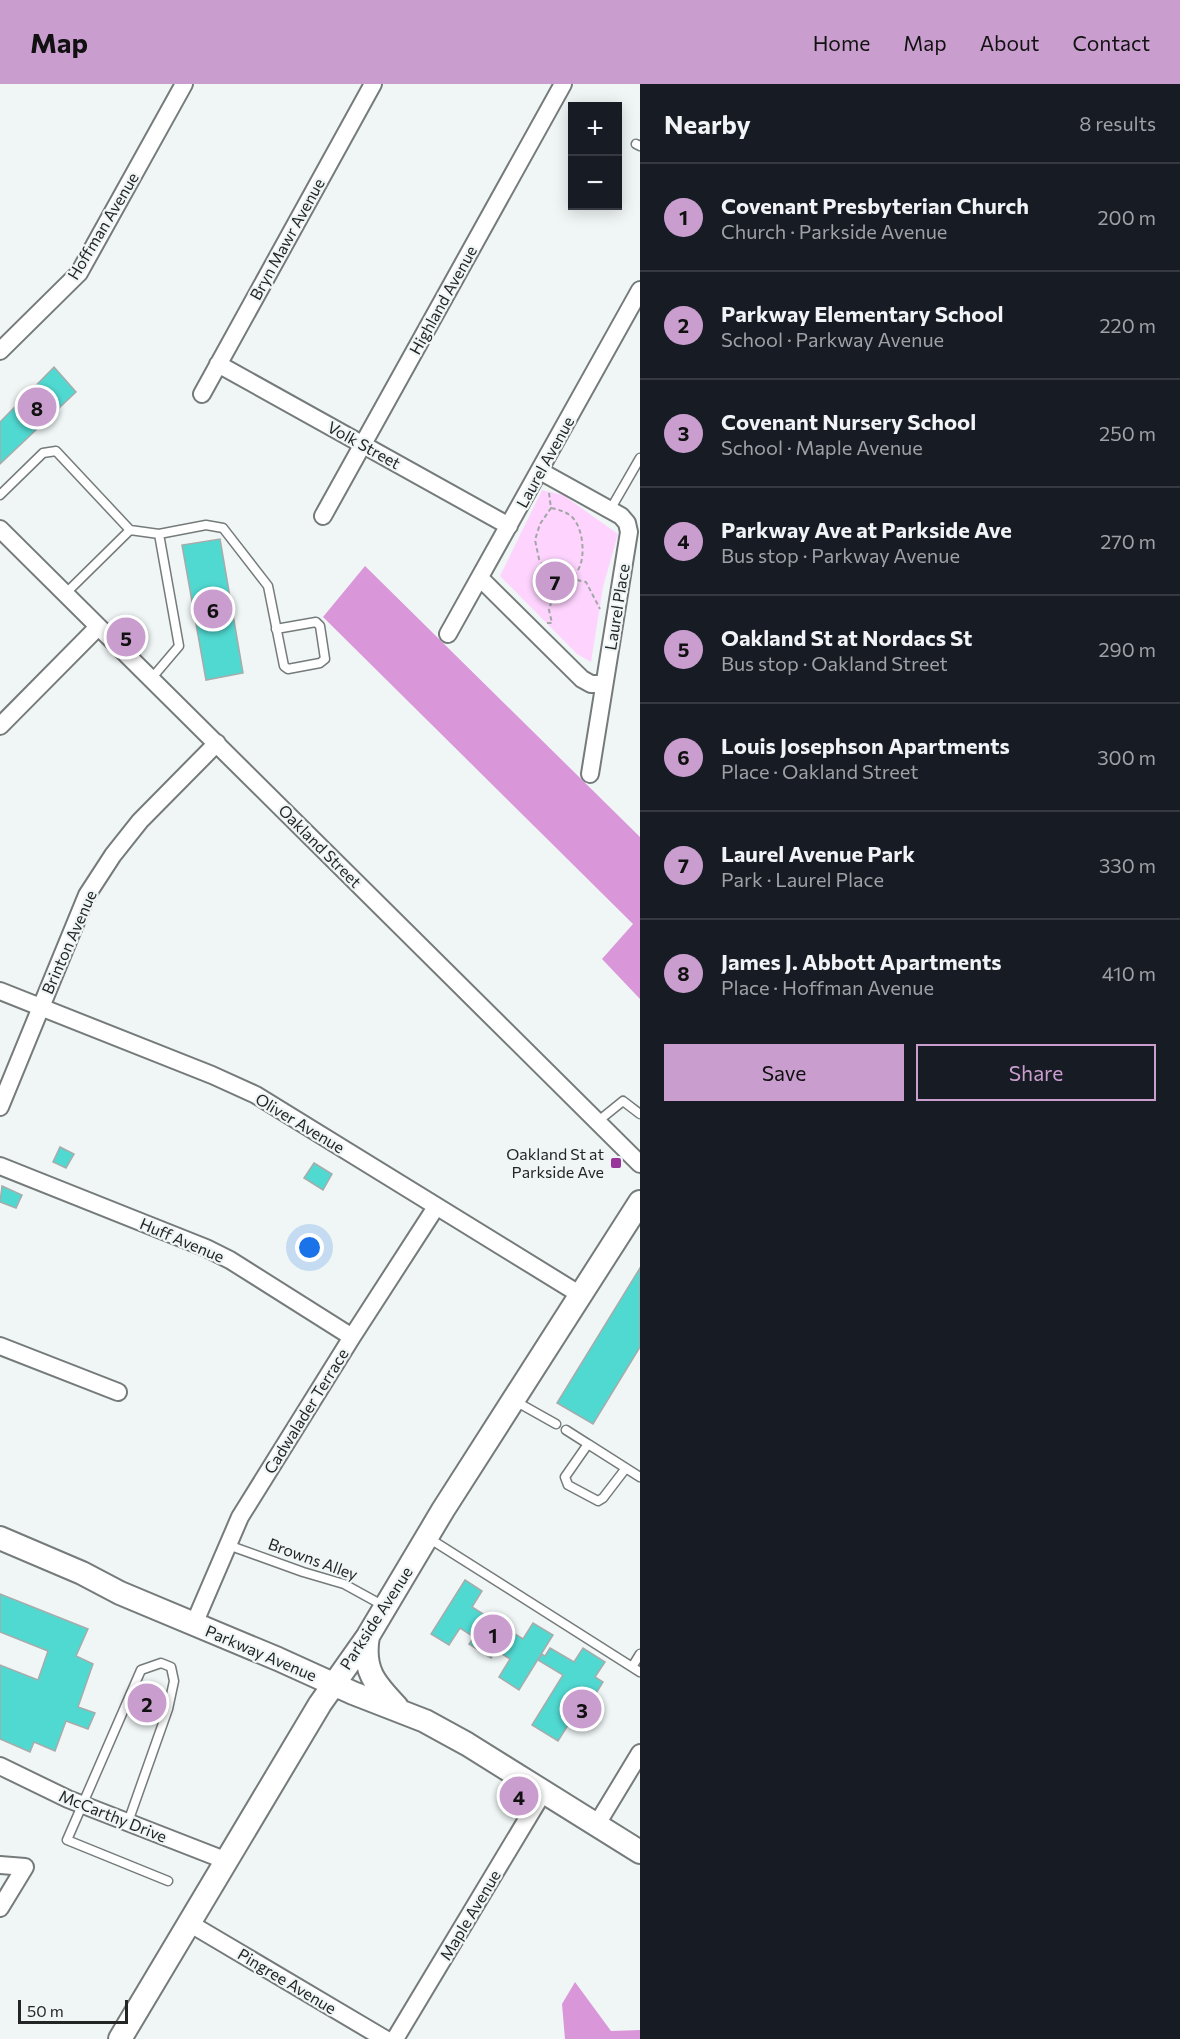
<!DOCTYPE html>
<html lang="en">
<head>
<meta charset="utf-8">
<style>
  body { margin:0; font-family:Commissioner,sans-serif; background:#242831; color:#f1f3f6 }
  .controls { position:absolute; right:18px; top:18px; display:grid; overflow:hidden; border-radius:0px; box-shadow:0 3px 15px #0003 }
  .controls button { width:54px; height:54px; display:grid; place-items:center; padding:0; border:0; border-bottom:2px solid #363941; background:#171b24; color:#f1f3f6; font:30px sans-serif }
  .scale { position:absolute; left:18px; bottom:15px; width:110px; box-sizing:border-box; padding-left:6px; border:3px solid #242626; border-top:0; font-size:16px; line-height:21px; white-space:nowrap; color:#242626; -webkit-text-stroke:4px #eff6f5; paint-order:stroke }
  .you { position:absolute; left:310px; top:1164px; width:21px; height:21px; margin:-15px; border:4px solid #fff; border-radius:50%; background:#1a73e8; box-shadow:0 0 0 9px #1a73e833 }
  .badge { display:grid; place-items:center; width:39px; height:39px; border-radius:50%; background:#c99ece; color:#111; font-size:20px; font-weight:700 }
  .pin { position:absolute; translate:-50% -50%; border:3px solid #fff; box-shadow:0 2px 6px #0006 }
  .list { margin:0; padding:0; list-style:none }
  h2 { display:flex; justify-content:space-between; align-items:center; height:78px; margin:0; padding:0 24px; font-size:26px }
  h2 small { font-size:20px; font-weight:400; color:#9ea1a6 }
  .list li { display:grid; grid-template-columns:39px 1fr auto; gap:18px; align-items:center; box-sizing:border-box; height:108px; padding:0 24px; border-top:2px solid #363941 }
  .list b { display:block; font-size:22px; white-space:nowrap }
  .list p { margin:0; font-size:20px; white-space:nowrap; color:#9ea1a6 }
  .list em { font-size:20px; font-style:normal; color:#9ea1a6 }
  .actions { display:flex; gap:12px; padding:18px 24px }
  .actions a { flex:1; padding:14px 0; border:2px solid #c99ece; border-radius:0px; text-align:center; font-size:21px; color:#c99ece }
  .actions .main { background:#c99ece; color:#111 }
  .map { position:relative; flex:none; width:640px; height:1955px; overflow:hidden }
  header { display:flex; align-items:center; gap:36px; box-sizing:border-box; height:84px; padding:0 30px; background:#c99ece; color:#111 }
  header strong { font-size:28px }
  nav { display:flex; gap:33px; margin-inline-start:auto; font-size:21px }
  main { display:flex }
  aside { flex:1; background:#171b24 }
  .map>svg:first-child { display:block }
  .green { fill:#fed4fe }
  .forest { fill:#d997da }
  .building { fill:#50d9d1; stroke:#a6acab; stroke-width:1.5 }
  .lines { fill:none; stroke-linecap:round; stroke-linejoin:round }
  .service-casing { stroke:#757b7a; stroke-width:11 }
  .minor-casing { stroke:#757b7a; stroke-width:20 }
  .secondary-casing { stroke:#757b7a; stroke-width:26 }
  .path { stroke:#a1a6a6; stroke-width:2; stroke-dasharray:4.5 3; stroke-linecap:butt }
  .service { stroke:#fff; stroke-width:8 }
  .minor { stroke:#fff; stroke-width:16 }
  .secondary { stroke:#fff; stroke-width:22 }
  .poi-dot { fill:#98369c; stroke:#eff6f5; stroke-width:2 }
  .labels { text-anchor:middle; stroke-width:4.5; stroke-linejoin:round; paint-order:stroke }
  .street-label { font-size:16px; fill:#242626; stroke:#eff6f5 }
  .poi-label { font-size:16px; fill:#242626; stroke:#eff6f5; text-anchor:end }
</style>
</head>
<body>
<header>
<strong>Map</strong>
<nav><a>Home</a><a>Map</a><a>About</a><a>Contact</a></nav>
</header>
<main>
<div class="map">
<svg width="640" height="1955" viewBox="0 0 640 1955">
  <rect width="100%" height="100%" fill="#eff6f5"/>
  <path class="green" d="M542,406l21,5 55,39 -15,53 -12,75 -14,-8 -77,-78z"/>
  <path class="forest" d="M365,482l275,271v162l-38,-40 31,-35 -310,-307z
    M575,1898l36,49 29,-1v9h-75l-3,-35z"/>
  <path class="building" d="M54,283l22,25 -76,72v-42z
    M220,455l23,134 -37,7 -24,-135z
    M60,1063l14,7 -8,14 -13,-6z
    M314,1079l18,11 -9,16 -19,-12z
    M2,1102l20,9 -6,13 -16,-6z
    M640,1184v79l-47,77 -36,-21z
    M465,1496l17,11 -10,16 51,32 10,-16 20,12 -34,55 -20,-13 11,-18 -14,-9 -5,8 -22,-14 5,-7 -14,-9 -11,17 -18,-11z
    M0,1510l88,35 -12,27 17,8 -15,43 17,6 -7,16 -22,-8 -11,30 -21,-9 -4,10 -30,-13v-74l38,15 10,-29 -48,-19z
    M550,1564l24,14 9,-14 22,14 -10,15 8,5 -8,13 -6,-3 -31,49 -26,-16 31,-50 -25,-15 4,-6 3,2z"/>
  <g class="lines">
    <g class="service-casing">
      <path id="service" d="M636,60l4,2
        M0,411l43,-42 13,-2 74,79 29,4 47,-9 17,3 45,58 16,80 4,3 32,-6 5,-4 -5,-33 -4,-4 -40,7
        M610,426l30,-52
        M65,510l65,-64
        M151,595l28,-33 -20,-112
        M597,1038l26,-21 17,13
        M515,1317l41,23
        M566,1346l22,14
        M626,1384l-23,30 -5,3 -30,-16 -3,-8 23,-33 52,33
        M427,1453l213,135
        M228,1461l75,27 41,12 40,22
        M632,1583l8,-13
        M128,1738l40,-113 6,-28 -3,-14 -10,-4 -20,7 -74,170 101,41"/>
    </g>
    <g class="minor-casing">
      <path id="minor" d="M0,267l79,-78 105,-189
        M218,280l291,162
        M202,310l171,-310
        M540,387l81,45 6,7 2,9 -39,242
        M323,432l240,-432
        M0,445l640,635
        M480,494l102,101 9,5h13
        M448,550l192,-344
        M0,642l98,-99
        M0,907l212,84 44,20 323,199
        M0,1023l87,-212 26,-40 27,-34 77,-78
        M0,1082l206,82 24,12 122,77
        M0,1262l118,46
        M194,1540l46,-107 112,-180 84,-130
        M0,1682l68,33 159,62
        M597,1740l43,-71
        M0,1781l25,2 -25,41
        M189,1839l196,116
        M395,1955l149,-248"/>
    </g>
    <g class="secondary-casing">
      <path id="secondary" d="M0,1454l82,35 38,20 158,66 75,34 72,28 42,23 173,108
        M368,1552c-6,34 7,48 29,71
        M120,1955l200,-335 48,-68 75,-126 197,-308"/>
    </g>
    <path class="path" d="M549,409l2,15
      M551,424c9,2 16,4 22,10 10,11 13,39 5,52 -2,4 -7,6 -11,8l-22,-9 -6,-10 -4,-19 5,-16z
      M547,539h5l-3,-13 7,-25 11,-7 19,4 14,27"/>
    <use href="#service" class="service"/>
    <use href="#minor" class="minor"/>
    <use href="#secondary" class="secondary"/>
  </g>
  <rect class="poi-dot" x="610" y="1073" width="12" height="12" rx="3"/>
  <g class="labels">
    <g class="street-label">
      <text transform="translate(103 142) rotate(-59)" y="6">Hoffman Avenue</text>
      <text transform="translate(287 155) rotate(-61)" y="6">Bryn Mawr Avenue</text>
      <text transform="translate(443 216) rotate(-61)" y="6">Highland Avenue</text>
      <text transform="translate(364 361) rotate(29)" y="6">Volk Street</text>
      <text transform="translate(545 378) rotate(-61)" y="6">Laurel Avenue</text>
      <text transform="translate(617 523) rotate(-81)" y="6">Laurel Place</text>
      <text transform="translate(320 762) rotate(45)" y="6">Oakland Street</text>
      <text transform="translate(69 858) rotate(-66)" y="6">Brinton Avenue</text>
      <text transform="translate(300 1039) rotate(31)" y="6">Oliver Avenue</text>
      <text transform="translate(182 1156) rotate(23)" y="6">Huff Avenue</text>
      <text transform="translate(306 1327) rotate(-58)" y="6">Cadwalader Terrace</text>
      <text transform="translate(313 1475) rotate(20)" y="6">Browns Alley</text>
      <text transform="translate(376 1534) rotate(-57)" y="6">Parkside Avenue</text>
      <text transform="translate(261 1569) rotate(23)" y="6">Parkway Avenue</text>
      <text transform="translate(113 1732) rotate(22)" y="6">McCarthy Drive</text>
      <text transform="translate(470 1831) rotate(-59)" y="6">Maple Avenue</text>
      <text transform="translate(287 1897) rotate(31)" y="6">Pingree Avenue</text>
    </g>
    <g class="poi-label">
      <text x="604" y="1076">Oakland St at<tspan x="604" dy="18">Parkside Ave</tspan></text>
    </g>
  </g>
</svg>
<div class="controls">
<button>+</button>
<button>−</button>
</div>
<div class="scale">50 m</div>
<div class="you"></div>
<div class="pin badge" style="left:493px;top:1550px">1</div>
<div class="pin badge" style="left:147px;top:1619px">2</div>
<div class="pin badge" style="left:582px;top:1625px">3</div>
<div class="pin badge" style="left:519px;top:1712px">4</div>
<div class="pin badge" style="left:126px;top:553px">5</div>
<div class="pin badge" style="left:213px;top:525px">6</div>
<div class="pin badge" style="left:555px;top:497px">7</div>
<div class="pin badge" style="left:37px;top:323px">8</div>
</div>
<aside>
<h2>Nearby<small>8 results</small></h2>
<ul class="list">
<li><span class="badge">1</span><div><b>Covenant Presbyterian Church</b><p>Church · Parkside Avenue</p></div><em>200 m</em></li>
<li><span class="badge">2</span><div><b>Parkway Elementary School</b><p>School · Parkway Avenue</p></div><em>220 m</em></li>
<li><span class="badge">3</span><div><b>Covenant Nursery School</b><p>School · Maple Avenue</p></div><em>250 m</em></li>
<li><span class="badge">4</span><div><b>Parkway Ave at Parkside Ave</b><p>Bus stop · Parkway Avenue</p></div><em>270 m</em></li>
<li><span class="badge">5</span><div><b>Oakland St at Nordacs St</b><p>Bus stop · Oakland Street</p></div><em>290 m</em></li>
<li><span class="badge">6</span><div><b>Louis Josephson Apartments</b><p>Place · Oakland Street</p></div><em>300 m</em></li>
<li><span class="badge">7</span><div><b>Laurel Avenue Park</b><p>Park · Laurel Place</p></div><em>330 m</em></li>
<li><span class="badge">8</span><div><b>James J. Abbott Apartments</b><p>Place · Hoffman Avenue</p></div><em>410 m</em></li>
</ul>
<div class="actions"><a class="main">Save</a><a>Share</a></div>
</aside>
</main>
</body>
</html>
